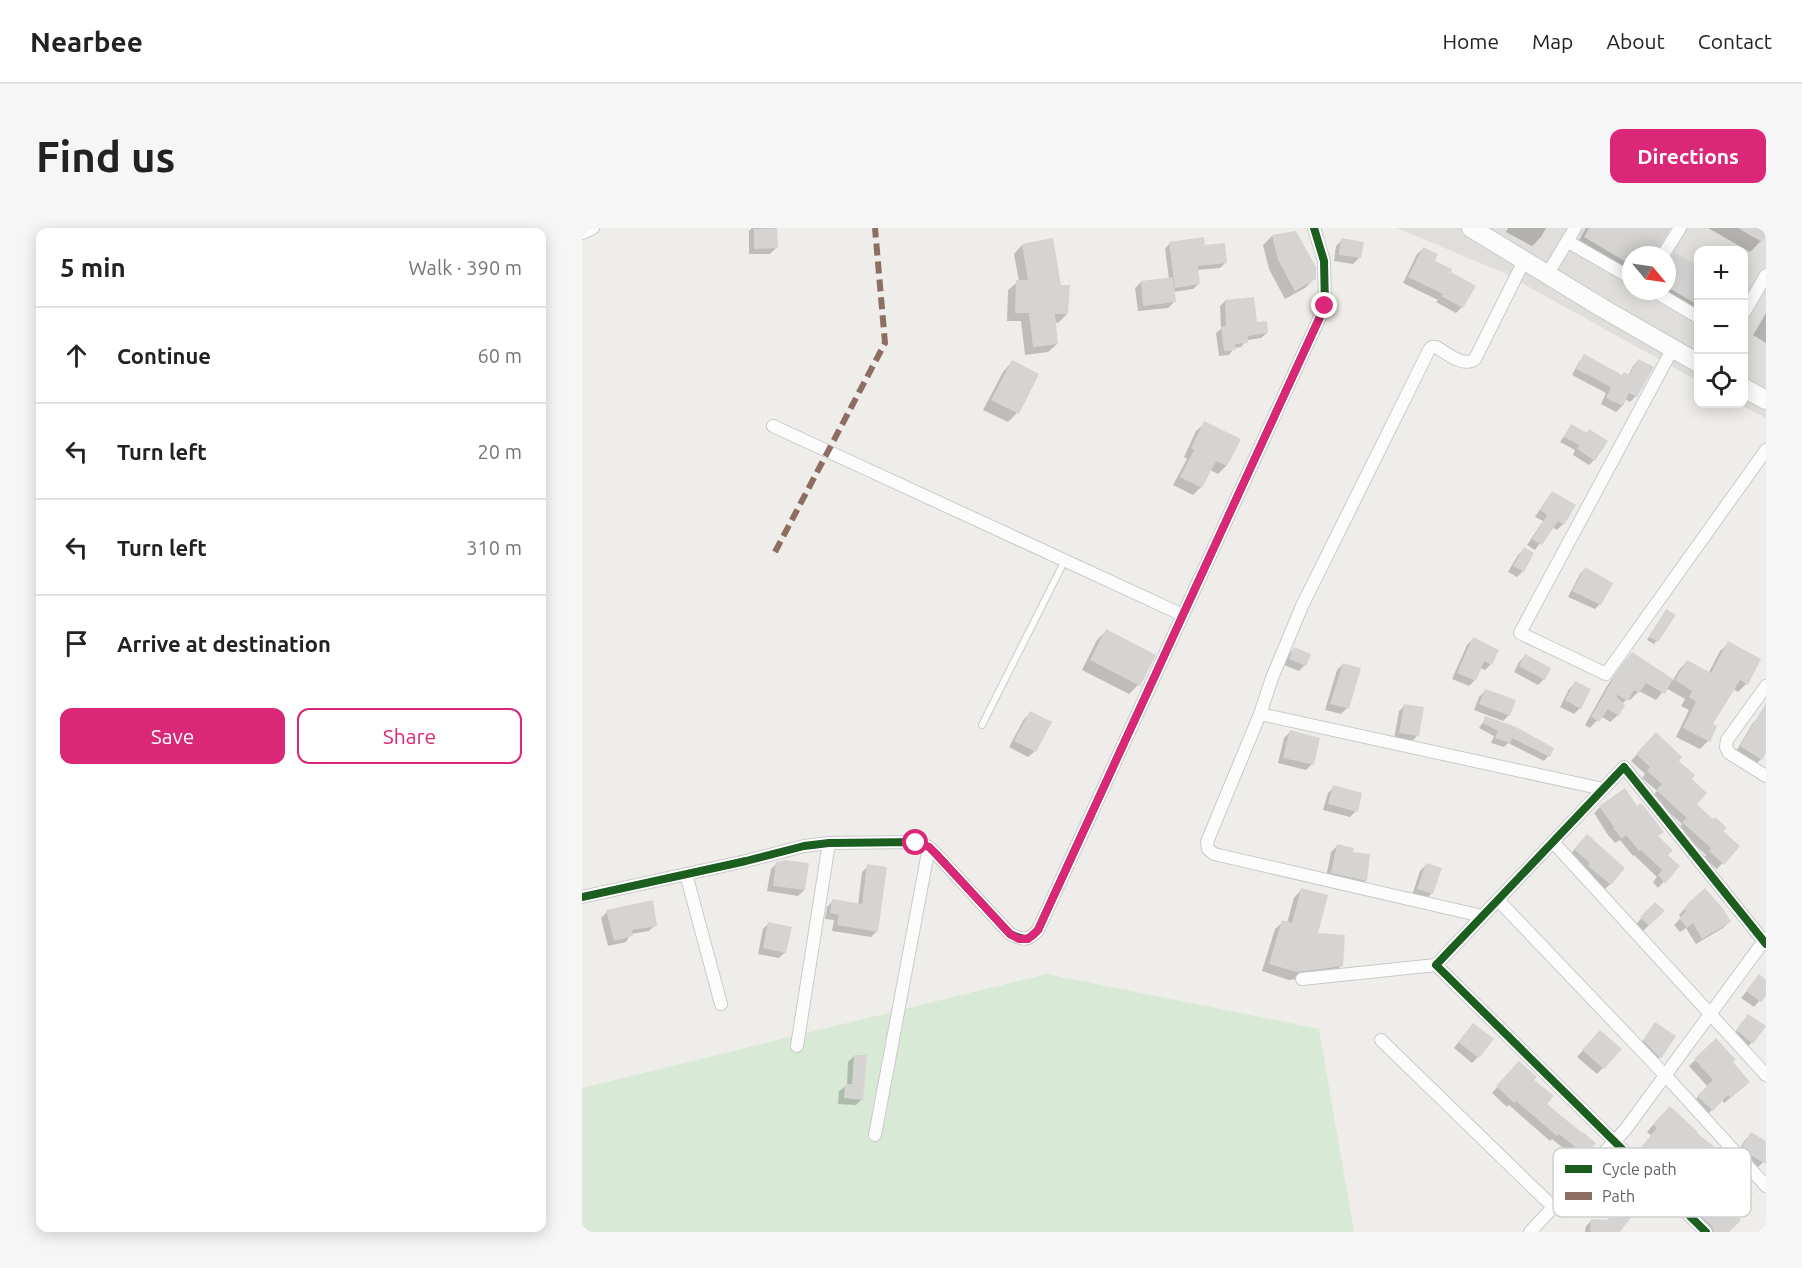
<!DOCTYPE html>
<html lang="en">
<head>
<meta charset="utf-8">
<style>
  body { margin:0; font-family:Ubuntu,sans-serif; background:#f6f6f6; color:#222 }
  .controls { position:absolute; right:18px; top:18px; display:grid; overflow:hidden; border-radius:12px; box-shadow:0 3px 15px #0003 }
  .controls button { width:54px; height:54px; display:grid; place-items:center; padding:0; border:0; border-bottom:2px solid #e0e0e0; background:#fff; color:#222; font:30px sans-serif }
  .compass { position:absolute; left:1040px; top:18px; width:54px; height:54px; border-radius:50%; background:#fff; box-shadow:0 3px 15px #0003; rotate:119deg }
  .stop { position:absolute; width:18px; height:18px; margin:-14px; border:4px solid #db2777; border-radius:50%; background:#fff }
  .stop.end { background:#db2777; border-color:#fff; box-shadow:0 2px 6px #0008 }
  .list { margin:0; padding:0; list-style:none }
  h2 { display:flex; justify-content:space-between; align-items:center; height:78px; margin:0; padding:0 24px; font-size:26px }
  h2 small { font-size:20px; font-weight:400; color:#767676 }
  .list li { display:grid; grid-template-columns:39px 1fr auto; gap:18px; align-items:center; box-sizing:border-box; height:96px; padding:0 24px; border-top:2px solid #e0e0e0 }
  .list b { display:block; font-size:22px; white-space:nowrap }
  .list em { font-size:20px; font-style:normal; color:#767676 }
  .actions { display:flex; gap:12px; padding:18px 24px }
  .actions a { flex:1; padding:14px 0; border:2px solid #db2777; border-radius:12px; text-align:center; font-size:21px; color:#db2777 }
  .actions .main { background:#db2777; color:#fff }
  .icon { flex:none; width:33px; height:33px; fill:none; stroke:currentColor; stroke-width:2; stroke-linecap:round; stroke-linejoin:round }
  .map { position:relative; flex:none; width:1184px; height:1004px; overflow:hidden; border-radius:12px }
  header { display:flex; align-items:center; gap:36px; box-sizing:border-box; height:84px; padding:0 30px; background:#fff; border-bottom:2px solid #e0e0e0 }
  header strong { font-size:28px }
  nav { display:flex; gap:33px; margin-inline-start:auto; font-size:21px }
  .intro { display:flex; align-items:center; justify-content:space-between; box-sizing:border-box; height:144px; padding:0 36px }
  h1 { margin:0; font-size:42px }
  .button { padding:15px 27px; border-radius:12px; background:#db2777; color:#fff; font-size:21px; font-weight:700 }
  main { display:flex; gap:36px; padding:0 36px }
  aside { flex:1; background:#fff; border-radius:12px; box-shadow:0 3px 15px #0003 }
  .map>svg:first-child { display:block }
  .industrial { fill:#e0deda; fill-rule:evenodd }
  .green { fill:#d8ead5 }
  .shadow { fill:#0003 }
  .building { fill:#d5d4d2 }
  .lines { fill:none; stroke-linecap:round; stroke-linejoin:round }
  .lane-casing { stroke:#cacaca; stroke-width:8 }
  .street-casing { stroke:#cacaca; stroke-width:14 }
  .secondary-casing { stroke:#cacaca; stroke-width:20 }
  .lane { stroke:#fdfcfc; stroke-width:6 }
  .street { stroke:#fdfcfc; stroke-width:12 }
  .secondary { stroke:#fdfcfc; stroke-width:18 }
  .quiet { stroke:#8d6e63; stroke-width:6; stroke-dasharray:12 6; stroke-linecap:butt }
  .cycleway-casing { stroke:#fff; stroke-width:11 }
  .cycleway { stroke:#1b5e20; stroke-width:8 }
  .route { stroke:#db2777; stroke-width:8 }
  .key { fill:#fff; stroke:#cfd0d1; stroke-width:1.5 }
  .key-label { font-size:16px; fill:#5f6367 }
</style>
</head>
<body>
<header>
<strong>Nearbee</strong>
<nav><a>Home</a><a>Map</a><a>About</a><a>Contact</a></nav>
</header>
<div class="intro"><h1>Find us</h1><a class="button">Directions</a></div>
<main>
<aside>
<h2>5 min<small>Walk · 390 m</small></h2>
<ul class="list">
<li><svg class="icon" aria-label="ahead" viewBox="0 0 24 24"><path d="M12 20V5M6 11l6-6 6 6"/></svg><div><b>Continue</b></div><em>60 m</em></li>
<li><svg class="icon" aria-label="left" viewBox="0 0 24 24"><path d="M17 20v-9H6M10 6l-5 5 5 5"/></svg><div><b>Turn left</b></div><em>20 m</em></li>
<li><svg class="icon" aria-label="left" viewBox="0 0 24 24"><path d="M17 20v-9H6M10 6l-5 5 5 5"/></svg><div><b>Turn left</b></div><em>310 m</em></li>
<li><svg class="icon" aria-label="arrive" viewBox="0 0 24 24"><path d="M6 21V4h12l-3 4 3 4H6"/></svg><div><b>Arrive at destination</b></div></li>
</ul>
<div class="actions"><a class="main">Save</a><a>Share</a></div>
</aside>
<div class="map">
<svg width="1184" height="1004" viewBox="0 0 1184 1004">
  <rect width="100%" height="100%" fill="#efede9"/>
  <path class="industrial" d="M815,0h369v190l-27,-14h5v-154h-46v131l-194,-108zM1049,27h36v36h-36z"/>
  <path class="green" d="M465,746l272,55 35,203h-772v-144z"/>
  <path class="shadow" d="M169,0h25v20l-6,6h-21v-24h2z
    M926,0h38l-5,9 -9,9 -26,-14z
    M1004,0h83l-15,27h-23v28l-57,-34z
    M1126,0h58l-5,13 -11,11z
    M690,8l43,42 -10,10 -20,11 -16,-30 -6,-24z
    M760,12l17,18 -6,6 -19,-3 2,-15z
    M588,15l33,4 23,15 -6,6 -23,2 2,14 -6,5 -20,3 1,10 -6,6 -30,3 -3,-23 6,-6 28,-3 -4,-30z
    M440,17l38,41 7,28 -9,9 -4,-1 3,22 -9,8 -23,3 -4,-34h-14l1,-31 11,-9 -5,-27z
    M841,21l39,58 -6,6 -20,-11 2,-2 -35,-17 14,-29z
    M1093,26l23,14v54l-53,-31h22v-29z
    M643,73l42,32 -6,5 -14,2 -6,7 -7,1 -5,7 -10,1 -3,-23 5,-4 -1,-23z
    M1184,85v30l-13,-8z
    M1003,128l37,20h6l5,-10 6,-5 -3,35 -6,6 -5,-3 -3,7 -6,6 -15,-8 5,-11 -34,-18 7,-13z
    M430,134l5,51 -9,9 -25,-12 20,-38z
    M623,195l34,17 -13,26 -8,8 -8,-4 -9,17 -8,8 -20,-10 14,-26 -3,-2 12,-26z
    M989,198l23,34 -5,5 -16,-10 2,-5 -15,-8z
    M971,265l10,31 -6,6 -5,-3 -17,23 -8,-5 16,-24 -8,-4 12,-18z
    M942,321l-1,22 -6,6 -9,-5 10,-17z
    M1003,341l15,35 -5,5 -27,-12 12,-23z
    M1082,385l10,2 -20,29 -7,-4z
    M524,403l32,54 -9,9 -47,-24 15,-30z
    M891,411l18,25 -6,6 -5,-2 -5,12 -6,6 -17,-7 15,-34z
    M1147,415l17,41 -8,8 -5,-3 -22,36 -3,16 -8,8 -24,-12 13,-27 -8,-4 4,-7 -19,-11 -10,12 -17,-9 -9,9 -2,-2 -6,6 -4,11 -8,7 -9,-6 -11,12 -5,-3 22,-39 18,-25 7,-8 41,27 6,-10 8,-9 21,13 12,-23z
    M712,421l11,16 -6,6 -15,-6 4,-10z
    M943,428l19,23 -6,6 -24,-13 5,-10z
    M761,436l4,44 -6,6 -16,-4 12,-40z
    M993,455l5,25 -6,6 -14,-7 9,-18z
    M903,463l24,24 -6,6 -29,-11 5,-13z
    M823,477l12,31 -6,6 -17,-3 5,-28z
    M448,485l20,10 -16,29 -6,5 -19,-10 15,-28z
    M1177,489l2,42 -6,6 -20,-12 18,-30z
    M904,490l66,30 -4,8 -4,5 -36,-18 -4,4 -13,-4 3,-7 -15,-8z
    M708,504l22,32 -6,6 -28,-7 6,-25z
    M1068,512l27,21 13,18 5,25 43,42 -21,23 -13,-11 2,-3 -28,-26 4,-5 -30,-27 5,-6 -15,-13 3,-4 -14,-13z
    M752,559l22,24 -6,6 -27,-7 5,-17z
    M1018,579l78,59 -20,22 -5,-6 4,-5 -23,-22 -1,1 -13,-16 -5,3 -7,-8 -14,-22z
    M999,614l29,42 -6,6 -35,-34z
    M755,618l29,34 -6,6 -34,-8 5,-26z
    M195,635l27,27 -6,6 -31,-5 4,-22z
    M844,637l6,28 -6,6 -14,-4 8,-24z
    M286,638l9,65 -6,6 -39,-6 2,-11 -9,-1 2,-12 6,-6 25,4 4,-33z
    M719,662l15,44 25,32 -8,8 -44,6 -27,-9 13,-42 8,-7 4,1 7,-25z
    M1108,675l39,19 -6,6 -27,16 -10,-16 -6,4 -6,-7 7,-7 -2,-3z
    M1073,676l8,7 -20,20 -7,-7z
    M25,684l48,13 -6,6 -18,3 -5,8 -18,4 -7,-28z
    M187,695l16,29 -6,6 -21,-4 5,-25z
    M1172,754l12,11 -12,14 -13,-9z
    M1160,794l22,5 -18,22 -14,-12z
    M1073,796l19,13 -20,27 -16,-17z
    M885,803l11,26 -6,6 -18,-15z
    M1012,810l26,11 -23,25 -20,-17z
    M1132,814l17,20 11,26 -18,15 -2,-3 -16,16 -14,-13 16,-16 -19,-21z
    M272,828l8,43 -6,6 -18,-1 1,-13 8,-6 1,-23z
    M931,841l19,11 13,25 49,39 -15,17 -27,-22 -2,2 -41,-36 -2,2 -15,-14z
    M1081,886l69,99 -5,19h-22l-74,-73 21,-23 -5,-4z
    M1169,906l12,28 -6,6 -20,-14 8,-14z
    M1042,972l-6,32h-33l1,-6 6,-6 15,1z"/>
  <path class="building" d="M195,0l1,20 -24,1v-20z
    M1007,0h81l-15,27h-24v10l-47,-28z
    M1156,0h28v8l-4,6z
    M714,3l20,36v12l-21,12 -17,-31 -6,-25z
    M622,9l1,8 20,-2 2,20 -29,3 2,18 -25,4 -6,-46z
    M471,10l8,47h9l-2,29h-13l3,30 -25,3 -4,-34h-14l1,-33h12l-6,-36z
    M759,10l23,4 -3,16 -22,-3z
    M841,19l15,7 -3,7 17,8 -1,3 25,14 -13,22 -22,-12 2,-2 -35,-17z
    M1092,24l24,14v39l-31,-18v-25z
    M591,49l3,25 -33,4 -2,-25z
    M672,69l3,25 10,-1 1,12 -20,3v7l-13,1 1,6 -12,1 -3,-24 5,-1 -1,-26z
    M1002,126l38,21 2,-3 5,3 9,-16 16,8 -17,30 -8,-4 -6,13 -17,-8 5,-11 -35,-18z
    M430,132l27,14 -20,40 -28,-14z
    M622,193l37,18 -14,27 -11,-5 -14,27 -22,-11 14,-27 -3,-2z
    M989,196l16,9 2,-4 19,12 -13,20 -18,-12 2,-4 -15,-8z
    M970,263l24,14 -12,20 -6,-4 -16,24 -10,-6 15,-24 -7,-5z
    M942,319l10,6 -10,19 -11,-6z
    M1003,339l28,16 -12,22 -29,-14z
    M1084,381l10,6 -18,27 -9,-5z
    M524,401l50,26 -16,31 -50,-26z
    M891,409l26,13 -7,15 -8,-4 -8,20 -19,-8z
    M1146,413l33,18 -13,26 -8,-5 -27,44 4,2 -7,16 -27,-14 13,-26 -7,-5 3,-6 -17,-11 12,-20 24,13z
    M712,419l17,7 -5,12 -17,-7z
    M1050,424l41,27 -8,15 -19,-11 -7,10 -5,-3 -6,11 -11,-6 -1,1 9,9 -6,11 -11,-7 -9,13 -8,-5 23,-40z
    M943,426l26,14 -6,12 -26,-14z
    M761,435l18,5 -12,41 -19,-5z
    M993,453l16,8 -10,20 -16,-9z
    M903,461l31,11 -6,16 -31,-12z
    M1184,475v50l-4,7 -22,-14z
    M822,476l20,3 -5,29 -20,-3z
    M448,483l22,11 -16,30 -22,-11z
    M903,488l31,11 38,21 -4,9 -38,-19 -2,5 -15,-5 3,-7 -15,-8z
    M708,502l30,8 -6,27 -31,-7z
    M1074,504l26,25 -3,4 16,14 -3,4 15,14 -10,11 16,15 2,-2 12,11 -4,3 17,15 -16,19 -15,-14 2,-3 -29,-26 5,-4 -31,-28 6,-6 -15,-13 3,-4 -14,-13z
    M751,557l29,8 -4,19 -30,-8z
    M1043,560l12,18 3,-3 3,2 21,27 -6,4 15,14 -5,5 12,11 -15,18 -7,-9 4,-5 -21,-20 -2,1 -13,-16 -4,4 -9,-11 1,-1 -15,-21z
    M1005,606l38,34 -14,17 -23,-19 2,-3 -16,-14z
    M755,616l17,4 -1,4 17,2 -3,27 -36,-8z
    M202,632l25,3 -4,27 -32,-4 3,-24z
    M844,635l16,5 -9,26 -16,-5z
    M285,636l20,3 -9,65 -41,-7 2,-10 -9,-2 2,-14 30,5z
    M719,660l27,7 -10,38 27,2 -2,31 -46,6 -28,-8 13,-44 10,3z
    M1123,660l19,22 7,12 -29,17 -9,-16 -6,5 -8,-10 7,-7 -2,-2 5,-7z
    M71,672l4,26 -25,4 1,6 -19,5 -8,-31z
    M1073,674l10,9 -16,15 -9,-9z
    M186,694l24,5 -6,26 -23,-5z
    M1177,746l7,6v16l-5,6 -15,-11z
    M1166,786l18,12 -13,18 -17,-14z
    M1073,794l21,14 -15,23 -18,-19z
    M891,795l21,16 -15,19 -21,-16z
    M1018,802l22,19 -18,20 -22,-19z
    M1134,810l20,22 -3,2 17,20 -19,16 -3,-3 -15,16 -16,-15 16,-16 -19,-21z
    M272,827h13l-4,45 -19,-2 1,-14h7z
    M937,833l18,16 -3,3 20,16 -7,8 35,29 1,-1 13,11 -10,13 -27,-22 -2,2 -41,-35 -2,2 -18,-17z
    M1088,878l28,26 -1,1 31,25 -5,6 30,29 -19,20 7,7 -12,12h-15l-2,-6 -11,-10 2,-3 -36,-32 -30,-29 20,-24 -4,-4z
    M1169,904l15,9v23l-19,-11 -5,-6z
    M1042,970l14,10 -18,24h-30l1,-13 17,1z"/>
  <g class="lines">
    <g class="lane-casing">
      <path id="lane" d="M400,497l83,-165"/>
    </g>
    <g class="street-casing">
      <path id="street" d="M0,5l11,-5
        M985,13l64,37
        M1081,27l17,-27
        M965,47l28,-47
        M1072,63l44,26
        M1162,85l22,-38
        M1091,120l-153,285 86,41 160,-224
        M191,198l410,189
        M1184,458l-39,54 -1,7 3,6 37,23
        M678,486l343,75
        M971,614l213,233
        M104,646l35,130
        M0,669l164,-36 58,-15 25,-3 87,-1 13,5 8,8 73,79c13,6 18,8 28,-4l287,-624 -1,-45 -10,-33
        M916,672l167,175 101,111
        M900,688l-268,-62 -6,-5 -1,-7 53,-128 12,-36 30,-72 127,-256 3,-3h4c11,6 27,21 39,12l49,-98
        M720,751l134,-14
        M799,812l172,167
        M215,818l32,-203
        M293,907l54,-288
        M948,1004l95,-102 141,-192
        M1124,1004l-270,-267 188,-198 142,177"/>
    </g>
    <g class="secondary-casing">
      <path id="secondary" d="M889,0l133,81 94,54
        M1162,160l22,12"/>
    </g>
    <use href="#lane" class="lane"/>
    <use href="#street" class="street"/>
    <use href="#secondary" class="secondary"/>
    <path class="quiet" d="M193,324l110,-209 -10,-115"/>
    <g class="cycleway-casing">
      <path id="cycleway" d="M0,669l164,-36 58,-15 25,-3 87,-1 13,5 8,8 73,79c13,6 18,8 28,-4l287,-624 -1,-45 -10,-33
        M1124,1004l-270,-267 188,-198 142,177"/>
    </g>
    <use href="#cycleway" class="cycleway"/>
  </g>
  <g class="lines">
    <path class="route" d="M334,615l13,4 8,8 73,79 9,5h9l10,-9 287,-624"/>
  </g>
  <rect x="971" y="920" width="198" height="69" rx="9" class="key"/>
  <rect x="983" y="937" width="27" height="8" fill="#1b5e20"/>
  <rect x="983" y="964" width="27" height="8" fill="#8d6e63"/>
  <g class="key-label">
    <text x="1020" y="947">Cycle path</text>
    <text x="1020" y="974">Path</text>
  </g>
</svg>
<div class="controls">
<button>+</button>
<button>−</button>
<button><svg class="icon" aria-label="locate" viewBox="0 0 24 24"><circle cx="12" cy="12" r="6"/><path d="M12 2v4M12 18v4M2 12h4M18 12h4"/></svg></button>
</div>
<svg class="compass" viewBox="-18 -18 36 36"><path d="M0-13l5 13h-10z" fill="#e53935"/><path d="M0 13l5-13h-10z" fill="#767676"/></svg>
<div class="stop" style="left:334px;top:615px"></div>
<div class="stop end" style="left:743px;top:78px"></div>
</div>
</main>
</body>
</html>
